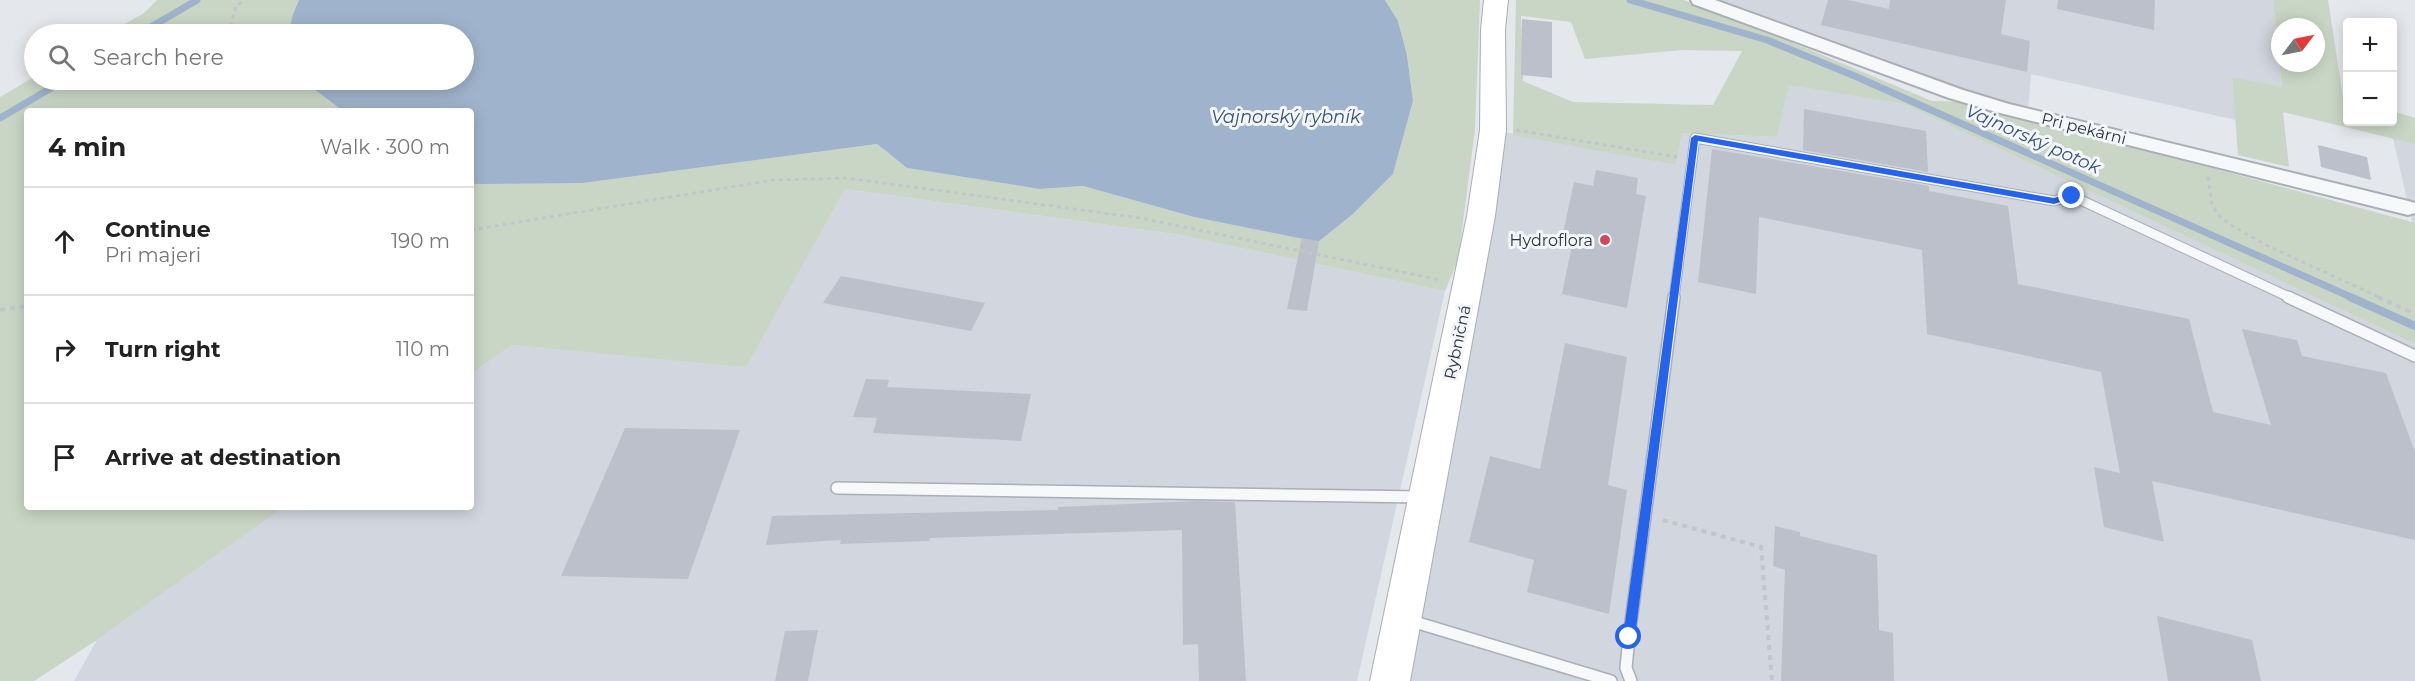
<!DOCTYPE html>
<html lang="en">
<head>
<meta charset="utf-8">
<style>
  body { margin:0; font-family:Montserrat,sans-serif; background:#f6f6f6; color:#222 }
  .controls { position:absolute; right:18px; top:18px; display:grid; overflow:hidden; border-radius:6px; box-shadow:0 3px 15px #0003 }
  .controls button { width:54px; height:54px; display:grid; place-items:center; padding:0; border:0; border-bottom:2px solid #e0e0e0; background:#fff; color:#222; font:30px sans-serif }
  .compass { position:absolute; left:2271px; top:18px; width:54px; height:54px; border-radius:50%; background:#fff; box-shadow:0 3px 15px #0003; rotate:58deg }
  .stop { position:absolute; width:18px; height:18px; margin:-14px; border:4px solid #2563eb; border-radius:50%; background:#fff }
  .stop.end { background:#2563eb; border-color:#fff; box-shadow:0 2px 6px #0008 }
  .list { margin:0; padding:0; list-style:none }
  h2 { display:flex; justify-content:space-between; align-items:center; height:78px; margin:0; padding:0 24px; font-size:26px }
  h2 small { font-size:20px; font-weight:400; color:#767676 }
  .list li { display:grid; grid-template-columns:39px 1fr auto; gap:18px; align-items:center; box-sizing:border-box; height:108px; padding:0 24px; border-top:2px solid #e0e0e0 }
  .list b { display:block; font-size:22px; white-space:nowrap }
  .list p { margin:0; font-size:20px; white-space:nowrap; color:#767676 }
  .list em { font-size:20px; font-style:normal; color:#767676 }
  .icon { flex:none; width:33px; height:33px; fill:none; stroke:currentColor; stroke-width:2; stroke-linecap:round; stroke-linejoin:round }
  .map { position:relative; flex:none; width:2415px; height:681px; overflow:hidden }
  .search { position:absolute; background:#fff; box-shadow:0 3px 15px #0003; left:24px; top:24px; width:450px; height:66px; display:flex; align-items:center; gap:15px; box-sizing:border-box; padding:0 21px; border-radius:33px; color:#767676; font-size:22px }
  .panel { position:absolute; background:#fff; box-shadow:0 3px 15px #0003; left:24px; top:108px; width:450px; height:402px; border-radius:6px }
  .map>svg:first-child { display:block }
  .built { fill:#d2d6de }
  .green { fill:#c9d6c5; fill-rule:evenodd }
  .water { fill:#9fb4cc }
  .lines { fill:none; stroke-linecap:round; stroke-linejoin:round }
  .stream-far1 { stroke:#9fb4cc; stroke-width:7 }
  .stream { stroke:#9fb4cc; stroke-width:8 }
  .building { fill:#bbc0ca }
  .lane-far1-casing { stroke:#a9aeb7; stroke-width:11 }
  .lane-casing { stroke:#a9aeb7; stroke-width:14 }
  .street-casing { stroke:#a9aeb7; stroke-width:4 }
  .secondary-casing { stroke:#a9aeb7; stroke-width:2 }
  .path-far1 { stroke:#c2c5cb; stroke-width:3; stroke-dasharray:4 4; stroke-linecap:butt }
  .path { stroke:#c2c5cb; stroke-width:4; stroke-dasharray:5 5; stroke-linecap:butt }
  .lane-far1 { stroke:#f7f8fa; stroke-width:9 }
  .lane { stroke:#f7f8fa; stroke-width:11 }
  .street { fill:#f7f8fa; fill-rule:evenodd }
  .secondary { fill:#fff; fill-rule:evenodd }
  .route { fill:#2563eb }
  .poi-dot { fill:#d1495b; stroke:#f4f6f9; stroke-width:2 }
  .labels { text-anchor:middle; stroke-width:6; stroke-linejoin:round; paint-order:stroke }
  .street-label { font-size:16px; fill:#2b3445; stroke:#f4f6f9 }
  .poi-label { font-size:16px; fill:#2b3445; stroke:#f4f6f9; text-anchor:end }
  .water-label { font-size:18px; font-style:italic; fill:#34527a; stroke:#f4f6f9 }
</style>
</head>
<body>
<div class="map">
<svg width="2415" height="681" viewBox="0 0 2415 681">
  <rect width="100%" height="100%" fill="#e4e7ec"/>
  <path class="built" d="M1698,0h575l9,88 -50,-11 4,43 -205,-46 -3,37 -29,-7z
    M1789,84l115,20 511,240v337h-1025l103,-551 183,35 6,-32 95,4z
    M2393,138l22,6v80l-3,-2z
    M845,189l330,45 270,57 -88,390h-1283l23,-41 187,-133h187v-133l41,-29 234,21z"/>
  <path class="green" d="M157,0h142l-6,14 -5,20h-181l37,-21z
    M1385,0h95l-5,130 -17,130 -13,31 -270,-57 -330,-45 -99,178 -234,-22 -41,29v-191h112l294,-39 30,24 133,21 43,-3 111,31 124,25 35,-28 40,-40 20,-73 -6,-46 -9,-34z
    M1516,0h167l34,11 215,90 36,1 444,120 3,2v120l-511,-240 -115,-19 -12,52 -95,-4 -6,32 -163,-30zM1521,16l50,6 14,37 97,-9 60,1 -29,54 -140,-3 -50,-21z
    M2273,0h55l15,97 4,2 1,23h44l1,-11 22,7v26l-132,-32 6,55 -51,-12 -6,-78 50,10zM2280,27h36v36h-36z
    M34,77v3h271l5,6 33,25h-316v396h257l-187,133 -63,41h-34v-584z"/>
  <path class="water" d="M299,0h1086l13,21 9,34 6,46 -20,73 -40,40 -35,28 -124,-25 -111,-31 -43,3 -133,-21 -30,-24 -294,39 -106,1 -6,-1v-72h-128l-33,-25 -5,-6h159v-46h-176l5,-20z"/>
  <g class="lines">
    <path class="stream-far1" d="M1630,0l137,40 90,37 496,221
      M139,34l58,-34
      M0,118l65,-38"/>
    <path class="stream" d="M2350,297l65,29"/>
  </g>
  <path class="building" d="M1828,0h20l41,9 1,-9h116l-5,34 29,7 -3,31 -206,-47z
    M2058,0h97l-1,30 -97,-21z
    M1522,19l30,3v56l-31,-3z
    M1804,109l122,22 2,41 -125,-22z
    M2318,145l49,12 4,23 -50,-13z
    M1712,149l217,37v5l79,15 10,78 171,35 24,93 58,13 -29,-96 55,11 5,16 84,17 29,79v88l-263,-59 12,61 -60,-15 -10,-60 26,6 -19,-101 -174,-38 -5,-84 -163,-33 -3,77 -58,-12z
    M1596,170l42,8 -2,16 10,2 -19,112 -65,-14 11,-54 -11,-2 12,-56 19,4z
    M1302,238l17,3 -12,70 -20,-2z
    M841,276l144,27 -14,28 -148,-28z
    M1565,343l62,14 -19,128 19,5 -18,124 -82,-22 7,-32 -65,-18 21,-86 50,13z
    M866,379l23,1 -2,7 144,7 -10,47 -148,-8 4,-15 -24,-1z
    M625,428l115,2 -52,149 -127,-3z
    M1197,501l38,1 11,179h-47l-1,-37 -15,1 -1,-115 -252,8 -1,3 -89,3 1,-4 -75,5 6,-29 286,-6v-3z
    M1775,526l25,6v4l77,19 2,75 14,3 1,48h-113l4,-111 -12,-4z
    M2157,616l95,24 9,41h-93z
    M818,630l-10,51h-33l10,-50z"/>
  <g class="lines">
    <g class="lane-far1-casing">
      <path id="lane-far1" d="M1674,298l21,-160 359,63 18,-5 219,102"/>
    </g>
    <g class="lane-casing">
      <path id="lane" d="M2288,297l127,59
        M837,488l584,9
        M1408,620l203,61
        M1631,681l-5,-13 3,-31 45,-340"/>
    </g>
    <g class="street-casing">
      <path id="street" d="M1691,0h24l248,90 46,14 399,97 7,2v10l-7,2 -412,-103 -47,-14 -256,-94z"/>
    </g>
    <g class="secondary-casing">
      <path id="secondary" d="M1484,0h24l-3,30 1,100 -11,86 -85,465h-40l97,-465 13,-86 1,-100z"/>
    </g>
    <path class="path-far1" d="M228,34l8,-28 9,-6
      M1516,130l161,27
      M2208,177l4,28 7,11 12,9 37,21 113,52
      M471,230l302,-50 74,-2 293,40 301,62"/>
    <path class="path" d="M2378,297l37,17
      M0,310l27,-4
      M1663,520l98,27 11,134"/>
    <use href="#lane-far1" class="lane-far1"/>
    <use href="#lane" class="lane"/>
    <use href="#street" class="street"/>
    <use href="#secondary" class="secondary"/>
  </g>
  <path class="route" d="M1695,135l359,63 18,-5 5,3 -23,8 -356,-63 -63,496 -6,5 -6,-5 68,-499z"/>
  <circle class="poi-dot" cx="1605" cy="240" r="6"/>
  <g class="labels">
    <g class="street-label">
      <text transform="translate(2084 128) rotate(14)" y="6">Pri pekárni</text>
      <text transform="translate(1457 342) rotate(-78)" y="6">Rybničná</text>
    </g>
    <g class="poi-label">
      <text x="1593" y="246">Hydroflora</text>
    </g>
    <g class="water-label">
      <text x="1286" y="123">Vajnorský rybník</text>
      <text transform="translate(2033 139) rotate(24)" y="6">Vajnorský potok</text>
    </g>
  </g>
</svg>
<div class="controls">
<button>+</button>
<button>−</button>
</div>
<svg class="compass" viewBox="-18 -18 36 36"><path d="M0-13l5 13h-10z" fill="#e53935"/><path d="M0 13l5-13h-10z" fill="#767676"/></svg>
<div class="stop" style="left:1629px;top:637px"></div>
<div class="stop end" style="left:2072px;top:196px"></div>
<div class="search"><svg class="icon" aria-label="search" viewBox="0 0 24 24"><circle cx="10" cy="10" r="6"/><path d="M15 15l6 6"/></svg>Search here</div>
<section class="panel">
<h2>4 min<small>Walk · 300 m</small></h2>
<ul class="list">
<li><svg class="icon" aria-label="ahead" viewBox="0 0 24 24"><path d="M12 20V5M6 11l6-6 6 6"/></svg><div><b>Continue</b><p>Pri majeri</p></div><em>190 m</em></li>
<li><svg class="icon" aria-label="right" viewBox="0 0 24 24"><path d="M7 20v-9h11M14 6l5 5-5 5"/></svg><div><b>Turn right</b></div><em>110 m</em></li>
<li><svg class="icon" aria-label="arrive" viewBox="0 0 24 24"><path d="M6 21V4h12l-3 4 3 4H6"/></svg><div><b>Arrive at destination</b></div></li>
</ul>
</section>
</div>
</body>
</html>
